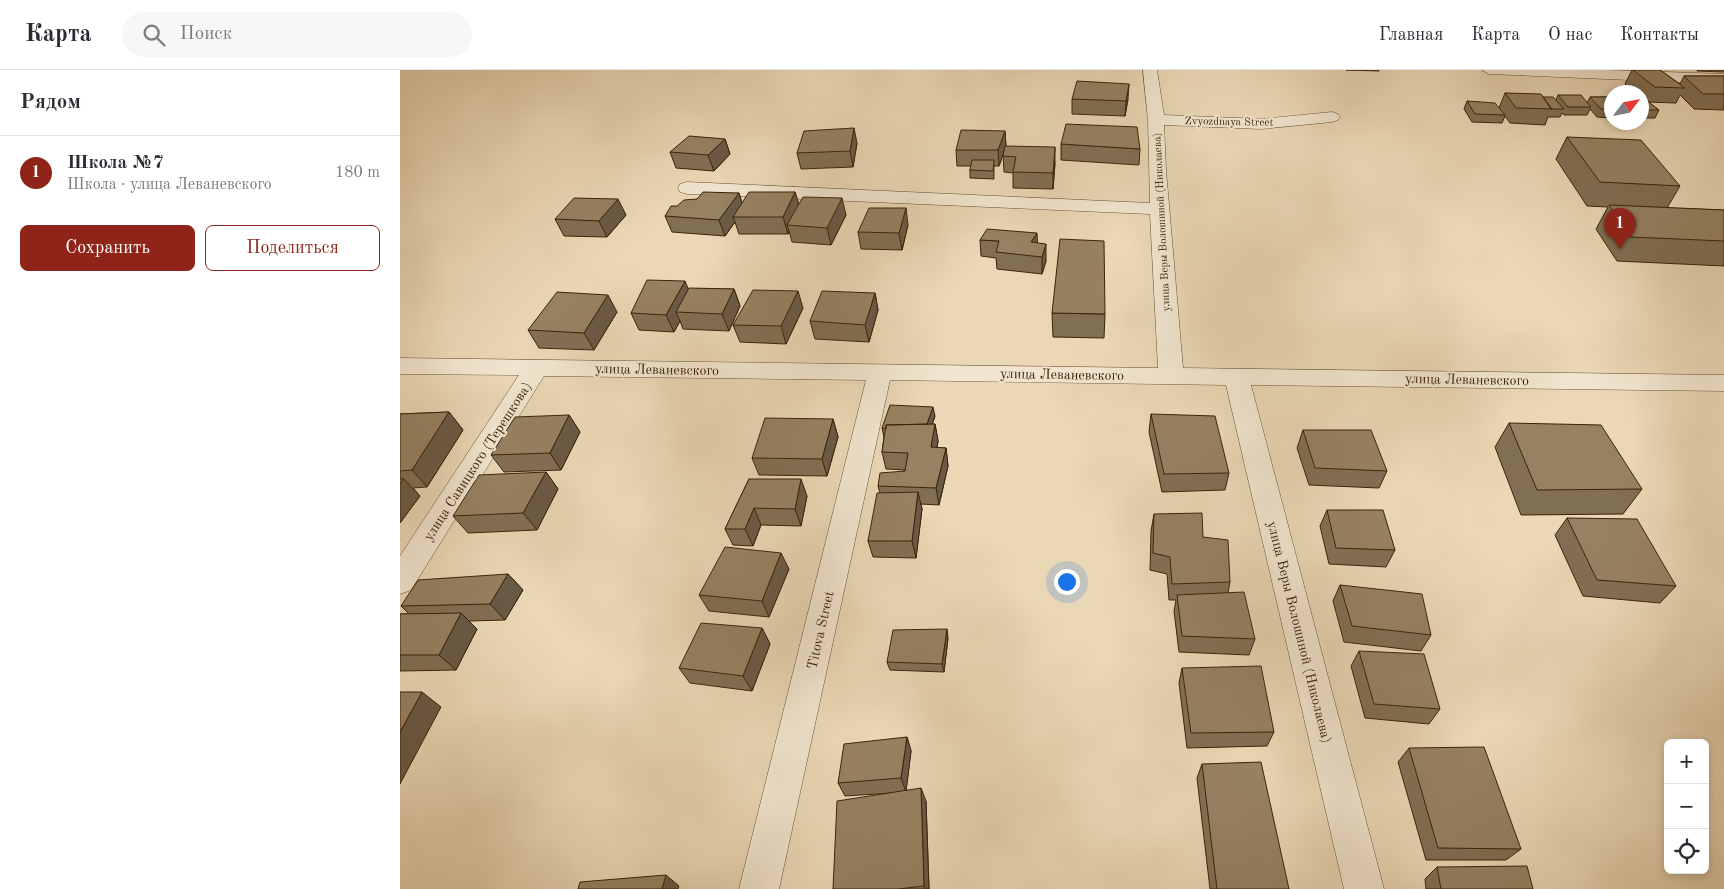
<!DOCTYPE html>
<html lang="ru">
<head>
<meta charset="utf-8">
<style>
  body { margin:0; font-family:"Old Standard TT",serif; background:#f7f7f7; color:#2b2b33 }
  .controls { position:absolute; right:15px; bottom:15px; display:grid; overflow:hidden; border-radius:8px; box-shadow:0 2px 8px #0003 }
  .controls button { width:45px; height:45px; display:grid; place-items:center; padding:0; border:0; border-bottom:1px solid #e1e1e2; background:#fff; color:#2b2b33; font:25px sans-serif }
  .compass { position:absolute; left:1204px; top:15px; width:45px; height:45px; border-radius:50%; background:#fff; box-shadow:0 2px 8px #0003; rotate:58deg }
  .you { position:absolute; left:666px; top:511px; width:18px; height:18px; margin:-12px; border:4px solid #fff; border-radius:50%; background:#1a73e8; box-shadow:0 0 0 8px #1a73e833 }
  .badge { display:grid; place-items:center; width:32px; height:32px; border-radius:50%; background:#8f2418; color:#fff; font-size:16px; font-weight:700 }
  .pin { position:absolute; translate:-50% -41px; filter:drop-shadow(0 1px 2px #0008) }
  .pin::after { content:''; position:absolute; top:26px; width:18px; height:15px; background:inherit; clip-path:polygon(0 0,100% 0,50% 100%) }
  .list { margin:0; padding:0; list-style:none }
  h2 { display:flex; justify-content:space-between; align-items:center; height:65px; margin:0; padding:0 20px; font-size:21px }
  h2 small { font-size:16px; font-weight:400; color:#7c7c81 }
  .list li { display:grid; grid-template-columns:32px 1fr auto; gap:15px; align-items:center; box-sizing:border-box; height:75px; padding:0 20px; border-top:1px solid #e1e1e2 }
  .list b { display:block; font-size:19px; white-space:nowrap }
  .list p { margin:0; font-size:16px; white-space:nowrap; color:#7c7c81 }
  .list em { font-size:16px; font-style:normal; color:#7c7c81 }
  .actions { display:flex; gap:10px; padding:15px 20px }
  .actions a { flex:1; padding:11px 0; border:1px solid #8f2418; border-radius:8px; text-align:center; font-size:18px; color:#8f2418 }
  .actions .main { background:#8f2418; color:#fff }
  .icon { flex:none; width:28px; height:28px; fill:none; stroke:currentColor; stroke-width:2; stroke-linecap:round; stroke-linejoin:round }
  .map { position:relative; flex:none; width:1324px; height:819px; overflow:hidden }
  header { display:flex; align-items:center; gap:30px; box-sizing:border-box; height:70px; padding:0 25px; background:#fff; border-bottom:1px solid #e1e1e2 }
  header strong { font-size:24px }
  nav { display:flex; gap:28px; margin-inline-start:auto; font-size:18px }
  .search { width:350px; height:45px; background:#f7f7f7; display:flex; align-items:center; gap:12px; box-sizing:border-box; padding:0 18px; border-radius:28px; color:#7c7c81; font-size:19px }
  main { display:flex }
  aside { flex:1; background:#fff }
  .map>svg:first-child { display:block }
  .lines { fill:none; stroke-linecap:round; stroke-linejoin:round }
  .minor-casing { stroke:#675034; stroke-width:1 }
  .minor { fill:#f1e5cf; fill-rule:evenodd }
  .wall { fill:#816f54; stroke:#3b2309 }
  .shaded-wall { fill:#695a45; stroke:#3b2309 }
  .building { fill:#968162; stroke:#3b2309 }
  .labels { text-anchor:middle; stroke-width:4; stroke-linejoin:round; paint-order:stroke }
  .far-street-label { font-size:11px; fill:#3b2309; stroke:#f1e5cf }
  .street-label { font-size:14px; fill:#3b2309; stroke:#f1e5cf }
</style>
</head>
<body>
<header>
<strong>Карта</strong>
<div class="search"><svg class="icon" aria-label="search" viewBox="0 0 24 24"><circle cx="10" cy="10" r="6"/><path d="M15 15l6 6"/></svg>Поиск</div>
<nav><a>Главная</a><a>Карта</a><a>О нас</a><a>Контакты</a></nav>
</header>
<main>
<aside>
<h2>Рядом<small></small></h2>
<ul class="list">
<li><span class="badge">1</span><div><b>Школа №7</b><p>Школа · улица Леваневского</p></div><em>180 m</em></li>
</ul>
<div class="actions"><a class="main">Сохранить</a><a>Поделиться</a></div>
</aside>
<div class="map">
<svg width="1324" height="819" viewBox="0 0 1324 819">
  <rect width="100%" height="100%" fill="#ead7b5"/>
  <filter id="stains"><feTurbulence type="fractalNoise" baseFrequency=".004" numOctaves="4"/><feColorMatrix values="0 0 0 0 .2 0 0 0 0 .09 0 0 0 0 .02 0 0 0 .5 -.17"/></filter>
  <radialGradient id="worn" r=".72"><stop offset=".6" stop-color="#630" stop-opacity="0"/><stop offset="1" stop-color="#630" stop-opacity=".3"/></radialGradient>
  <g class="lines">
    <g class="minor-casing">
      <path id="minor" d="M743,0h14l7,45 97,4 71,-7 6,2 2,3 -2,3 -6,2 -71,7 -97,-4 2,45 17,198 541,7v16l-473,-6 133,504h-40l-118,-504 -336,-5 -111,509h-40l127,-509 -322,-4 -133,214 -11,4v-38l119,-181 -119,-1v-16l758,10 -8,-154 -463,-20 -7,-2 -2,-4 2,-4 7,-2 463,21 -2,-83z
        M1082,0h125l117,4v10l-235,-10z"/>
    </g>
    <use href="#minor" class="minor"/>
  </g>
  <path class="wall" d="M946,0h33v1z
    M1232,0h28l20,14 4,-8h40v34l-30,-1 -14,-14 -4,8 -28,-1 11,8 -4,8h-13v-26h-7l-10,-8z
    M1297,0h27v2l-27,-1z
    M1105,23l38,4 13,3 2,-5 29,8 3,-6h22v21l-15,-1 -7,-8 -3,6h-23l-2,-2 -2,4h-12l-3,8 -35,-2 -5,-7 -3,7 -30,-1 -8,-13 3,-8 32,7z
    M672,29h56l-3,17 -53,-2z
    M605,61l1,15 49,17 -2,26 -40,-1v-15l-9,-1 -1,-18 -4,12h-5v13l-24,-1v-8l1,-4h-14l-1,-16z
    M1167,67l113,49 -13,22 57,2v56l-107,-5 -21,-32 12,-22 -21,-1 -31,-47z
    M325,69l5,15 -16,17 -38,-3 -6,-16z
    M457,73l-4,24 -52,2 -4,-16z
    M661,74l79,5 -1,16 -78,-5z
    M395,122l4,13 47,10 -15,30 -39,-3 -3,-11 -1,3h-49l-4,-12 -10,14 -53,-4 -7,-16 32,-17 42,-6 3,10z
    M226,145l-19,22 -43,-1 -9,-17z
    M508,155l-6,25 -41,-1 -3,-17z
    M580,170l57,3 9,18 -4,13 -45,-5 -1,-11 -15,-2z
    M288,219h46l6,17 -11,25 -46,-2 -3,-8 -6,11 -35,-2 -8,-17z
    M475,223l3,17 -9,32 -54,-3 -5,-18z
    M403,238l-17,36 -46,-2 -7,-17z
    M217,242l-23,38 -55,-2 -11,-18z
    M652,243l53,1 -1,24 -51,-1z
    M49,342l14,18 -36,57 -14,1 7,8 -20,27v-109z
    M751,344l78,59 -4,17 -63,2 -13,-60z
    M169,345l11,17 -19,38 -57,2 -13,-17z
    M535,346l-3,8h3l3,17 -1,7h9l2,18 -9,39 -18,-1 1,5 -6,49 -43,-1 -5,-16 12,-48 -2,-7 27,-16 -19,-1 -4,-17 2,-15 -2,-9z
    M433,349l5,18 -11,39 -68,-1 -7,-17z
    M1109,353l133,66 -19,25 -102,1 -26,-68z
    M903,360l84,41 -8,17 -70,-3 -12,-37z
    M146,402l12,17 -21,41 -69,3 -15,-17z
    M349,409l58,17 -6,30 -40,-1 -8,21 -20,-1 -8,-16z
    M927,440l68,40 -9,17 -57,-3 -9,-38z
    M754,444l49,23 27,45 -2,11 27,46 -6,16 -70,-3 -5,-41 2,-11h-7l-2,-26 -17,-4 1,-39z
    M1167,448l109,68 -16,17 -77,-7 -28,-61z
    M389,499l-20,48 -60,-6 -10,-16z
    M108,504l15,16 -18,30 -36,1 8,8 -21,41 -56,1v-57h9l-8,-8z
    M940,515l91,50 -10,16 -77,-9 -11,-41z
    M362,558l8,16 -18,47 -62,-8 -11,-15z
    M548,568l-4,34 -54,-2 -3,-8z
    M959,581l81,58 -11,15 -64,-6 -14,-52z
    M782,598l92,64 -7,14 -80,2 -8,-65z
    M507,667l4,14 -5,39 20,11 3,88h-96l59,-96 -47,3 -7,-13z
    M1009,678l112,101 -15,11h-80l-28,-98z
    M802,694l87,125h-79l-13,-111z
    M1037,797l96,22h-107l-1,-10z"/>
  <path class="shaded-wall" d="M729,14l-1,15 -3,17 1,-15z
    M454,58l3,15 -4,24 -3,-16z
    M605,61l1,16 -7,19 -1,-16z
    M325,69l5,15 -16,17 -6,-16z
    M655,77v16l-2,26v-16z
    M395,122l5,16 -13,17 2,6 -1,3 -5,-17z
    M339,123l5,17 -11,7 2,5 -10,14 -6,-16z
    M442,128l4,17 -15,30 -4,-17z
    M218,129l8,16 -19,22 -8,-16z
    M506,138l2,17 -6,25 -3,-17z
    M637,163l1,17 -7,-8z
    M646,174v17l-4,13v-17z
    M285,211l7,17 -16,14 4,9 -6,11 -8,-17z
    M334,219l6,17 -11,25 -7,-17z
    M398,221l5,17 -17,36 -5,-18z
    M475,223l3,17 -9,32 -4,-17z
    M208,225l9,17 -23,38 -10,-17z
    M533,337l2,9 -8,23 -2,-9z
    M49,342l14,18 -36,57 -15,-17z
    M169,345l11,17 -19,38 -11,-17z
    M433,349l5,18 -11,39 -5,-17z
    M535,354l3,17 -4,23 -3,-17z
    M546,378l2,18 -9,39 -3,-17z
    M146,402l12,17 -21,41 -14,-17z
    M4,409l16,17 -20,27v-39z
    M401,409l6,17 -6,30 -6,-17z
    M518,422l4,17 -6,49 -4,-17z
    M354,438l7,17 -8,21 -8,-17z
    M381,483l8,16 -20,48 -7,-16z
    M108,504l15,16 -18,30 -15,-16z
    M61,543l16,16 -21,41 -17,-15z
    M362,558l8,16 -18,47 -9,-15z
    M547,559l1,9 -4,34 -2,-8z
    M22,622l19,15 -41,77v-52z
    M507,667l4,14 -5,41 -5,-14z
    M521,718l5,13 3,88h-3l-2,-3z
    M266,805l13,11 -1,3h-16z"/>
  <path class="building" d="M1233,0h27l25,18 -30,-1z
    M1284,6h40v18h-21z
    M677,11l52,3 -3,17 -54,-2z
    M1105,23l36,1 11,15 -36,-1z
    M1158,25h23l10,12h-23z
    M1143,27h10l11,12h-13z
    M1190,27h22v13l-11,-1z
    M1242,27l17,13h-17z
    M1067,31l28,2 10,12 -30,-1z
    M666,54l71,3 3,22 -79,-5z
    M454,58l-4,23 -53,2 7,-22z
    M561,60l44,1 -7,19h-42z
    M289,66l36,3 -17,16 -38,-3z
    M1167,67l74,3 39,46 -80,-4z
    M605,76l50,1 -2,26 -40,-1 3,-15 -13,-1z
    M572,90h22l-1,11 -23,-1z
    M303,122l36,1 -20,27 -54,-4 6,-10h6l7,-6 13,-1z
    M349,122h46l-12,25h-50z
    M403,127l39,1 -15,30 -40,-3z
    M174,128l44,1 -19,22 -44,-2z
    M1209,135l115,5v31l-93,-4z
    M469,138h37l-7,25 -41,-1z
    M587,159l50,4 -6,9 15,2 -4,13 -46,-5 3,-11 -19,-1z
    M660,169l44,2 1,73 -53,-1z
    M247,210l38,1 -19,34 -35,-2z
    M289,218l45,1 -12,25 -46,-2z
    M353,220l45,1 -17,35 -48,-1z
    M422,221l53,2 -10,32 -55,-4z
    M157,222l51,3 -24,38 -56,-3z
    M490,335l43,2 -6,17 -41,1v4l-4,-1z
    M49,342l-37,58 -12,1v-57z
    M751,344l64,2 14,57 -65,1z
    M169,345l-19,38 -59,2 24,-38z
    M365,348l68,1 -11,40 -70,-1z
    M1109,353l92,2 41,64 -105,1z
    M535,354l-4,23 15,1 -10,40 -58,-2 2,-13 25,-2 3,-18 -26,-1 4,-27z
    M903,360h68l16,41 -72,-3z
    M146,402l-23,41 -70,3 26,-41z
    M0,409h4l-4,5z
    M349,409h52l-6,30 -41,-1 -9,21h-20z
    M518,422l-6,49h-44l9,-48z
    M927,440h56l12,40 -59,-2z
    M802,443l1,24 25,3 2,42 -58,2 -2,-27 -17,-4 1,-39z
    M1167,448l70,1 39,67 -79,-6z
    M325,477l56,6 -19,48 -63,-6z
    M108,504l-18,30 -89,2 17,-26z
    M940,515l82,9 9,41 -79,-9z
    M844,522l11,47 -73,-3 -5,-41z
    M61,543l-22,42h-39v-41z
    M301,553l61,5 -19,48 -64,-8z
    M547,559l-5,35 -55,-2 6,-32z
    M959,581l65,3 16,55 -66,-5z
    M861,596l13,66 -83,1 -9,-65z
    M0,622h22l-22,40z
    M507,667l-6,41 -63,5 6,-39z
    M1084,677l37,102 -83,-1 -29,-100z
    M861,692l28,127h-72l-15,-125z
    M521,718l3,98 -26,3h-65l4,-88z
    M1127,796l6,23h-92l-4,-22z
    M266,805l-4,14h-84l2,-7z"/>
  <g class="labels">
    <g class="far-street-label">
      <text transform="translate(829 51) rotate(1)" y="4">Zvyozdnaya Street</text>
      <text transform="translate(761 152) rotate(-93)" y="4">улица Веры Волошиной (Николаева)</text>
    </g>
    <g class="street-label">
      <text transform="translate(257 299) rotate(1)" y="5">улица Леваневского</text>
      <text transform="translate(662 304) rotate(1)" y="5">улица Леваневского</text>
      <text transform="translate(1067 309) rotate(1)" y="5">улица Леваневского</text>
      <text transform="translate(77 391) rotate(-57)" y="5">улица Савицкого (Терешкова)</text>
      <text transform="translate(420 560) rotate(-77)" y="5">Titova Street</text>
      <text transform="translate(900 562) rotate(76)" y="5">улица Веры Волошиной (Николаева)</text>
    </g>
  </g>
  <rect width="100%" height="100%" filter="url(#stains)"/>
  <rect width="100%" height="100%" fill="url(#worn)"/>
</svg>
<div class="controls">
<button>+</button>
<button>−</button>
<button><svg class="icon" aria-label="locate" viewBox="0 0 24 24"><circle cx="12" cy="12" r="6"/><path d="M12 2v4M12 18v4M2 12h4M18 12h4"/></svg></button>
</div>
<svg class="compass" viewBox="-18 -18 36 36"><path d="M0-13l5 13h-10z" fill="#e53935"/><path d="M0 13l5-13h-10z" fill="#7c7c81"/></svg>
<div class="you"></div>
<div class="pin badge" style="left:1220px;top:179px">1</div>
</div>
</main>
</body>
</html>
